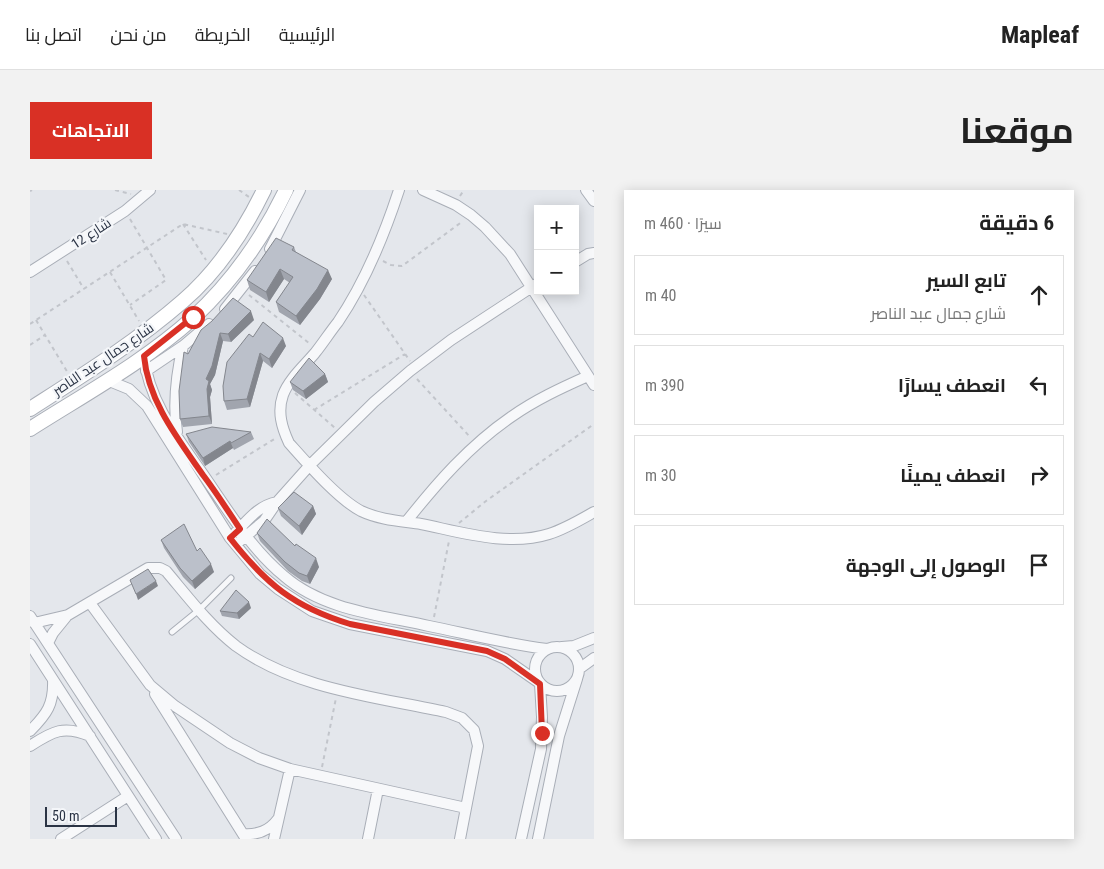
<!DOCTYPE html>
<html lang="ar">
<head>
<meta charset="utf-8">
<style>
  body { margin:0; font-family:"Roboto Condensed",Cairo,sans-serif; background:#f2f2f2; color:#222; direction:rtl }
  .controls { position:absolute; right:15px; top:15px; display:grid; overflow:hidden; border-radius:0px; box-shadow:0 2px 12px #0003 }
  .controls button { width:45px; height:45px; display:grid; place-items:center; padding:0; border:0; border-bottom:1px solid #e0e0e0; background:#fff; color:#222; font:25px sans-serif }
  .scale { position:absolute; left:15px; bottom:12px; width:72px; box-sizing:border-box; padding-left:5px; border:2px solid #2b3445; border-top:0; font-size:14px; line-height:18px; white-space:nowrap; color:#2b3445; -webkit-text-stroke:4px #f4f6f9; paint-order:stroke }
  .stop { position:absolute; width:15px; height:15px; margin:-11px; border:4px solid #d93025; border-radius:50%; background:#fff }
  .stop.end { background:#d93025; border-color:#fff; box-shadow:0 1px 5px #0008 }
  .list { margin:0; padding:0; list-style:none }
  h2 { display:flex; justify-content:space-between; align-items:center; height:65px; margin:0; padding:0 20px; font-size:21px }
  h2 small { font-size:16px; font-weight:400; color:#767676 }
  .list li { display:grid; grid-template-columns:32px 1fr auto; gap:15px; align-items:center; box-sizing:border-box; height:80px; margin:0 10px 10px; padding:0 10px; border:1px solid #e0e0e0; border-radius:0px }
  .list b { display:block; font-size:19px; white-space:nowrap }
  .list p { margin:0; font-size:16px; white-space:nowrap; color:#767676 }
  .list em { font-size:16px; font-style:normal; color:#767676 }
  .icon { flex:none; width:28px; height:28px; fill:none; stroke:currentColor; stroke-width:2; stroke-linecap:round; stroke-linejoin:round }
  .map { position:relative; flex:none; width:564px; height:649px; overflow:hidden; direction:ltr; border-radius:0px }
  header { display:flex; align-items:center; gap:30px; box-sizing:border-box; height:70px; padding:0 25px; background:#fff; border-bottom:1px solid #e0e0e0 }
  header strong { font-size:24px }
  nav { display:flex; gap:28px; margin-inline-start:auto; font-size:18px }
  .intro { display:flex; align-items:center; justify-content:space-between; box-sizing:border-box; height:120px; padding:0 30px }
  h1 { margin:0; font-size:35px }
  .button { padding:12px 22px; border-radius:0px; background:#d93025; color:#fff; font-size:18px; font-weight:700 }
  main { display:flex; gap:30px; padding:0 30px }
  aside { flex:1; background:#fff; border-radius:0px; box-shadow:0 2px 12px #0003 }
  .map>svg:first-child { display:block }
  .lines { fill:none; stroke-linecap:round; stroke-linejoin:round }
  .lane-casing { stroke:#a9aeb7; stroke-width:7 }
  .street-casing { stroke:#a9aeb7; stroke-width:12 }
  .secondary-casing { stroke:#a9aeb7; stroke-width:16 }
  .path { stroke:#c2c5cb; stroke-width:2; stroke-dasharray:4 4; stroke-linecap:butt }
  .lane { stroke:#f7f8fa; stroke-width:5 }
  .street { stroke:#f7f8fa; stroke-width:10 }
  .secondary { stroke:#fff; stroke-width:14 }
  .wall { fill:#a1a5ae }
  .shaded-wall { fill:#83868d }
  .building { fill:#bbc0ca; stroke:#83868d }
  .route { stroke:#d93025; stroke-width:6 }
  .labels { text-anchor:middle; stroke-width:4.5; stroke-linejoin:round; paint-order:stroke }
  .street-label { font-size:14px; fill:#2b3445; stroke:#f4f6f9 }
</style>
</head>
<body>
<header>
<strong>Mapleaf</strong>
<nav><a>الرئيسية</a><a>الخريطة</a><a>من نحن</a><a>اتصل بنا</a></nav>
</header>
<div class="intro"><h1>موقعنا</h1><a class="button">الاتجاهات</a></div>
<main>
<aside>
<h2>6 دقيقة<small>سيرًا · 460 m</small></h2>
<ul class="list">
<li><svg class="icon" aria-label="ahead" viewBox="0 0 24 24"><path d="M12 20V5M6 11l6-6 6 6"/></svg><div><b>تابع السير</b><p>شارع جمال عبد الناصر</p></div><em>40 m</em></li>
<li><svg class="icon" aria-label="left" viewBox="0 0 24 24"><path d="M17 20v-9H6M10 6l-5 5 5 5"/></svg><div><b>انعطف يسارًا</b></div><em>390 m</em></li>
<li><svg class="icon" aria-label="right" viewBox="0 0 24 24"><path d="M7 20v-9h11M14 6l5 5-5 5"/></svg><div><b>انعطف يمينًا</b></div><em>30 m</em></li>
<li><svg class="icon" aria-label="arrive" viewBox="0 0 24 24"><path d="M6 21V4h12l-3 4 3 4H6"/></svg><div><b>الوصول إلى الوجهة</b></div></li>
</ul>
</aside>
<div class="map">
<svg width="564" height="649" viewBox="0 0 564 649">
  <rect width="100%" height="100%" fill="#e4e7ec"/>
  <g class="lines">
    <g class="lane-casing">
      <path id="lane" d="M142,442l27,-22 32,-32"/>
    </g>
    <g class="street-casing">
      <path id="street" d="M369,0c-15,46 -34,92 -61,132 -8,10 -15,21 -23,31 -11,13 -26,26 -32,42 -6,17 -1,33 6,48 18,20 49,56 72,68 19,9 40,10 60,13 40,8 87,23 128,10 16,-5 31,-14 45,-22
        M393,0l33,15 15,10 14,12 25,27 84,131
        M556,0l8,11
        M240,59l30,-59
        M545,72l13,-8 6,-1
        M0,82l95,-61 25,-21
        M195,119l30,-38
        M114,166c4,43 32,80 56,114 26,37 49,77 84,106 39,34 96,39 145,50 39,8 78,18 118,23
        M116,181l37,-25 26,-22
        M77,190l22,9 18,17 83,132 30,36 18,15 34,22 38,13 137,27 18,8 33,23
        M147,242c-4,-29 -1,-57 6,-86
        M376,332c31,-39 63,-76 105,-105 24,-17 50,-29 77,-41
        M206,342c13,-13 22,-26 41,-30
        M210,351l24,-20 13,-19 33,-37 64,-63 36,-31 41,-31 87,-57
        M60,413l60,82 25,21 55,37 29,15 31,11 176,39
        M0,426l146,223
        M4,433l34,-8 80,-47h12l6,3c22,26 43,54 70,75 59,43 141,51 210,66l16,6 12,12 4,16 -18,93
        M18,453l5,-10 13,-16
        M0,454l126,195
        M505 479a22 22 0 1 1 44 0a22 22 0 1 1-44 0Z
        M532,457l12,-1 20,-8
        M549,479l15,-11
        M125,504l91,145
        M0,541c17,-17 24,-27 23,-51
        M0,556c23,-15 34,-21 60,-10
        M213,644c15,1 26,-3 35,-15
        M31,649l67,-43
        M244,649l16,-70
        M338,649l10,-50
        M491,649l20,-90 1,-32 -2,-33
        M508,649l21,-103 18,-57"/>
    </g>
    <g class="secondary-casing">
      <path id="secondary" d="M0,219c53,-34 106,-67 153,-108 35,-30 61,-70 81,-111
        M0,239c55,-35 114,-67 163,-111 39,-36 70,-80 93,-128"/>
    </g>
    <path class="path" d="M85,0l16,4
      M209,0l10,7
      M0,1l2,-1
      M430,6l4,-6
      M100,29l36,61 -36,25
      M153,34l23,36
      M37,71l17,28
      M353,71l8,4 11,1 61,-45
      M80,82l29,49
      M219,105l61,49
      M334,105l46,66
      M6,130l9,15
      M0,134l153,-100 44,10
      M0,155l15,-10 23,38
      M387,189l54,59
      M265,203l40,35
      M284,220l91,-56
      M186,285l60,-37
      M429,333l27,-22 108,-77
      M404,427l15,-76
      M292,577l14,-69"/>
    <use href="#lane" class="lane"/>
    <use href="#street" class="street"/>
    <use href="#secondary" class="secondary"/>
  </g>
  <path class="wall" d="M264,57l2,5 36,27 -12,20 -20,26 -21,-13 -3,-10 14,-19 -6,-4 -15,23 -19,-12 -3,-10z
    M224,130l-23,22 -8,-1 -8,34 -5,9 2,6 -2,7 2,27 -29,3 -3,-8 8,-65 24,-33z
    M223,147l33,9 -14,22 -9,-7 -13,46 -23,3 -3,-9z
    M295,184l3,8 -22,17 -13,-9 -3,-8z
    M221,242l3,7 -20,11 -1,-2 -28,18 -16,-24 -3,-8z
    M283,316l3,8 -14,21 -21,-19 -3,-8z
    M227,343l62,34 -9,17 -8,-3 -14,-10 -28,-30z
    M131,350l36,11 17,21 -19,17 -12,-12 -19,-29z
    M221,418l-12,11 -17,-3 -2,-5z"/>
  <path class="shaded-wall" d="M250,79l4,10 -15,23 -3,-10z
    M298,80l4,9 -12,20 -20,26 -4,-9z
    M221,121l3,9 -23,22 -3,-8z
    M190,143l3,8 -8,34 -5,9 2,6 -2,7 2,27 -3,-8 -3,-37z
    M253,148l3,8 -14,22 -3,-9z
    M230,163l3,8 -13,46 -3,-8z
    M295,184l3,8 -22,17 -3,-8z
    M200,251l3,7 -28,18 -2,-8z
    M283,316l3,8 -14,21 -3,-9z
    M286,368l3,9 -9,17 -3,-8z
    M181,374l3,8 -19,17 -3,-8z
    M126,391l2,5 -20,14 -2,-6z
    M219,412l2,6 -12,11 -2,-6z"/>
  <path class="building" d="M246,48l18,9 -2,3 36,20 -11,19 -21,27 -20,-14 17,-25 -13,-8 -14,23 -19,-12z
    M203,108l18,13 -23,23 -8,-1 -8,33 -6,13 3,2 -2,8 2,27 -29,3 -1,-28 5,-39 4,2 13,-24 11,-9z
    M233,132l20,16 -14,21 -9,-6 -13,46 -23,2 -1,-15 4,-24 22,-28 4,3z
    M279,168l16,16 -22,17 -13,-9z
    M182,237l39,5 -20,11 -1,-2 -27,17 -17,-24z
    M264,302l19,14 -14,20 -21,-18z
    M237,329l28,27 1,-2 20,14 -9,18 -8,-3 -14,-11 -28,-29z
    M154,334l13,27 3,-3 11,16 -19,17 -12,-13 -19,-28z
    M118,379l8,12 -20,13 -6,-14z
    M206,400l13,12 -12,11 -17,-2z"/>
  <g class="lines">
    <path class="route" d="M163,127l-49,39c4,45 34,83 59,119 13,17 25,36 37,54l-10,9c36,46 64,69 120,86l137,27 18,8 35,25 2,49"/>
  </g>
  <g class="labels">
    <g class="street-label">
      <text transform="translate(61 43) rotate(-33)" y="5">شارع 12</text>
      <text transform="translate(73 169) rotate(-34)" y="5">شارع جمال عبد الناصر</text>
    </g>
  </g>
</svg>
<div class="controls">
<button>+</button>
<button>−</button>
</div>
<div class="scale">50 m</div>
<div class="stop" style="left:163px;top:127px"></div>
<div class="stop end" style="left:512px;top:543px"></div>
</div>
</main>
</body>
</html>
